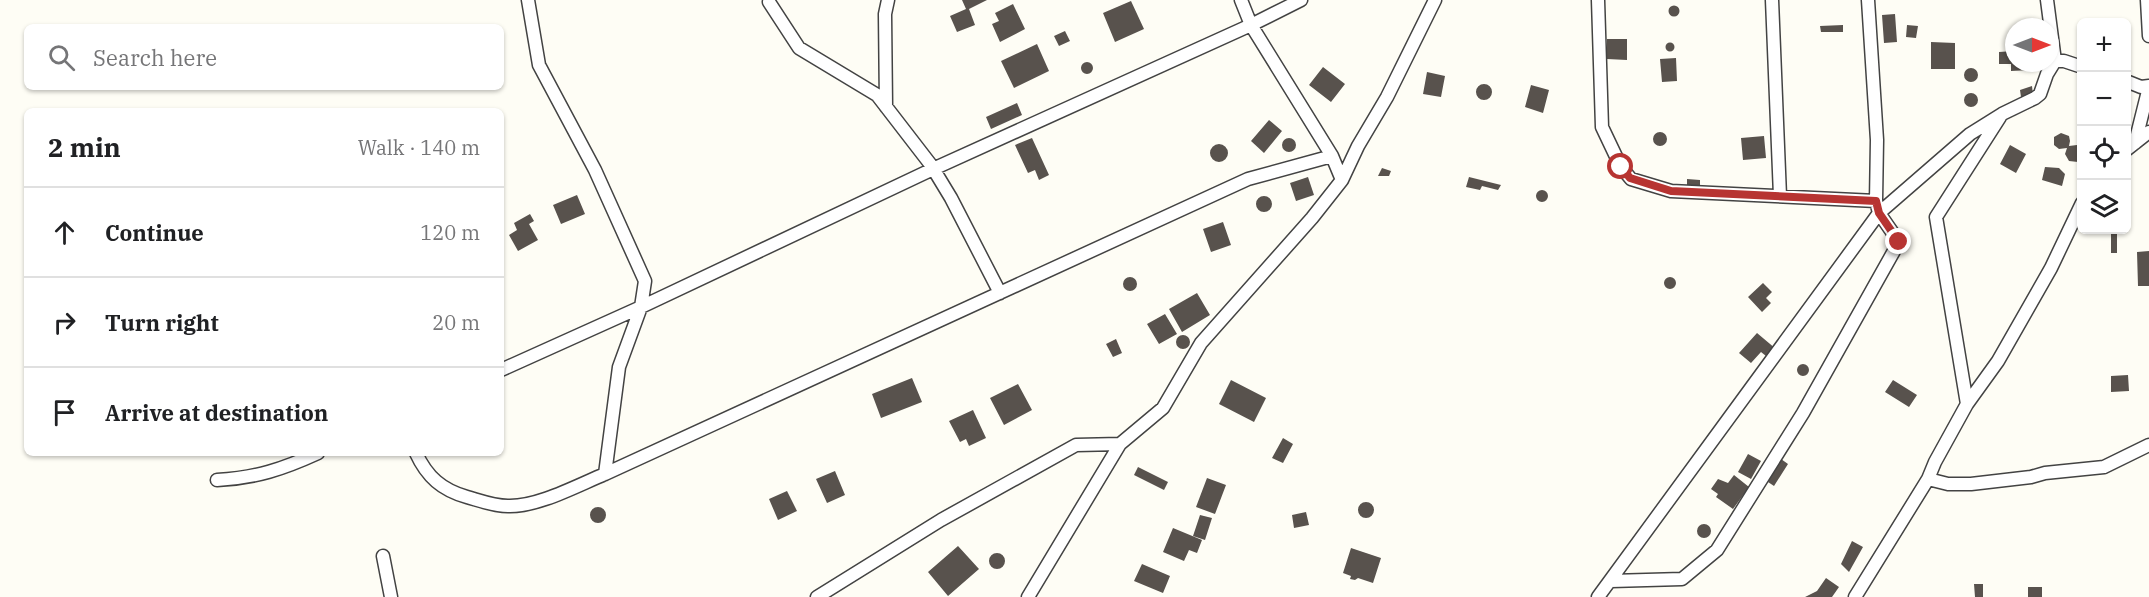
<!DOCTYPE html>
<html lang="en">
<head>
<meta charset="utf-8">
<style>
  body { margin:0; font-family:"IBM Plex Serif",serif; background:#f6f6f6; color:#202124 }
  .controls { position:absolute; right:18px; top:18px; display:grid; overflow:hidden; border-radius:9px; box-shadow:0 2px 4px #0004 }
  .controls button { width:54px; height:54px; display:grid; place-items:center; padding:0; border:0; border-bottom:2px solid #e0e0e0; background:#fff; color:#202124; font:30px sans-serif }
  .compass { position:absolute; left:2005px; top:18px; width:54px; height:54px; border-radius:50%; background:#fff; box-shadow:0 2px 4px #0004; rotate:90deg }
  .stop { position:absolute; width:18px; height:18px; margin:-14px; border:4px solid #b73432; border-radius:50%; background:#fff }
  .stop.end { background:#b73432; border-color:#fff; box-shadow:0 2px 6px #0008 }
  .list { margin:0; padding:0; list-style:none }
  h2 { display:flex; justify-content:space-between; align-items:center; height:78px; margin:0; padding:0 24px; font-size:26px }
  h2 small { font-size:20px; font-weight:400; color:#757577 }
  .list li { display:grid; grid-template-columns:39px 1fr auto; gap:18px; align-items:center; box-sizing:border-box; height:90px; padding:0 24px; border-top:2px solid #e0e0e0 }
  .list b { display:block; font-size:22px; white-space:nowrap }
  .list em { font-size:20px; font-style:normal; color:#757577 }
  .icon { flex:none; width:33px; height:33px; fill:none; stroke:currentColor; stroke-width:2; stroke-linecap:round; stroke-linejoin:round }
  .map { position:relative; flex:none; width:2149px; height:597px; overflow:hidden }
  .search { position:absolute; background:#fff; box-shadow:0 2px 4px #0004; left:24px; top:24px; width:480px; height:66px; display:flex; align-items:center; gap:15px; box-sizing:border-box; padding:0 21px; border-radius:9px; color:#757577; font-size:22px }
  .panel { position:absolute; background:#fff; box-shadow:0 2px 4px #0004; left:24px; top:108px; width:480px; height:348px; border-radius:9px }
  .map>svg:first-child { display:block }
  .building { fill:#58524d }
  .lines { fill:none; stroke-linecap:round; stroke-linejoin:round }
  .minor-casing { stroke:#434343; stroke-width:15 }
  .minor { stroke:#fff; stroke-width:12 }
  .route { stroke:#b73432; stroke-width:8 }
</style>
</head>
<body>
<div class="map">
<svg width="2149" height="597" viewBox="0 0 2149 597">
  <rect width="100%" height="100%" fill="#fefdf5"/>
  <path class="building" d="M962,0h25l-18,9 6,16 -18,7 -7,-16 16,-7z
    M1131,1l13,28 -29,13 -12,-29z
    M1013,4l12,25 -25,13 -8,-18 7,-3 -4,-8z
    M1668.5 11a5.5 5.5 0 1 1 11 0a5.5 5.5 0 1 1-11 0Z
    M1895,14l2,28 -13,1 -2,-28z
    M1843,25v7h-22l-1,-6z
    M1907,25l11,1 -2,12 -10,-1z
    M1065,31l5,10 -11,5 -5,-10z
    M1607,39h20v21l-20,-1z
    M1931,42l24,1v26h-24z
    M1665.5 47a4.5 4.5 0 1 1 9 0a4.5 4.5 0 1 1-9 0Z
    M1037,44l12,27 -35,17 -13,-27z
    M2014,51v12h16v7l-19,1v-7h-12v-12z
    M1676,58l1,23 -15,1 -2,-23z
    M1081 68a6 6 0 1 1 12 0a6 6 0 1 1-12 0Z
    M1323,67l22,17 -14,18 -22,-17z
    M1964 75a7 7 0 1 1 14 0a7 7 0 1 1-14 0Z
    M1427,72l18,4 -4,21 -18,-3z
    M1476 92a8 8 0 1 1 16 0a8 8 0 1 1-16 0Z
    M1531,85l18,5 -6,23 -18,-6z
    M2032,86l1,9 -12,2 -1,-7z
    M1964 100a7 7 0 1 1 14 0a7 7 0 1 1-14 0Z
    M1017,103l5,12 -31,14 -5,-12z
    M1269,120l13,11 -18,22 -13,-12z
    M1653 139a7 7 0 1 1 14 0a7 7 0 1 1-14 0Z
    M2061,133l8,3 1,5 -1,5 8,-1 5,3v11l-4,3 -9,-1 -4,-7 2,-6 -8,1 -5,-4v-8z
    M1764,136l2,22 -23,2 -2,-22z
    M1032,138l17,37 -10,5 -4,-10 -7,3 -13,-28z
    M1282 145a7 7 0 1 1 14 0a7 7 0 1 1-14 0Z
    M1210 153a9 9 0 1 1 18 0a9 9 0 1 1-18 0Z
    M2010,145l16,9 -10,19 -16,-9z
    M2045,167l14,1 6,6 -3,12 -20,-6z
    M1382,168l9,3 -2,5h-11z
    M1308,177l6,18 -18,6 -6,-18z
    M1469,177l32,8 -3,5 -16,-4 -2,4 -14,-3z
    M1687,179l13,1v7h-13z
    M1536 196a6 6 0 1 1 12 0a6 6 0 1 1-12 0Z
    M577,195l8,19 -24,10 -8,-19z
    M1256 204a8 8 0 1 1 16 0a8 8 0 1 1-16 0Z
    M530,214l4,7 -5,3 9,16 -20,11 -9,-16 8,-5 -3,-7z
    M1223,222l8,23 -20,7 -8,-23z
    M2111,230h6v23h-6z
    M2149,251v35h-11l-1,-34z
    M1664 283a6 6 0 1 1 12 0a6 6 0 1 1-12 0Z
    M1123 284a7 7 0 1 1 14 0a7 7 0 1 1-14 0Z
    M1763,283l9,9 -6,6 5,5 -9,9 -14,-15z
    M1197,293l13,22 -28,17 -13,-23z
    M1165,314l12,20 -18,10 -12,-20z
    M1757,333l19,16 -5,11 -10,-8 -10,11 -12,-10z
    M1176 342a7 7 0 1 1 14 0a7 7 0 1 1-14 0Z
    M1116,339l6,14 -9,4 -7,-13z
    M1797 370a6 6 0 1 1 12 0a6 6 0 1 1-12 0Z
    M2128,375l1,16 -18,1v-16z
    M912,378l10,24 -41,16 -9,-24z
    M1231,380l35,18 -12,24 -35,-18z
    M1893,380l24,15 -8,12 -24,-15z
    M1018,384l14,26 -28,15 -14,-27z
    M973,410l13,28 -17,8 -3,-7 -6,3 -11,-21z
    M1283,438l10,6 -10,19 -11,-5z
    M1748,454l13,7 -10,18 -13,-7z
    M1781,459l7,5 -14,22 -6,-4z
    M1138,467l30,15 -4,8 -30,-15z
    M835,471l10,24 -18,8 -11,-24z
    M1734,475l15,12 -16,22 -17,-12 2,-3 -7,-5 7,-10 10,4z
    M1207,478l19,7 -11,29 -19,-7z
    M787,491l10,20 -19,9 -9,-21z
    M1358 510a8 8 0 1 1 16 0a8 8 0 1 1-16 0Z
    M590 515a8 8 0 1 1 16 0a8 8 0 1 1-16 0Z
    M1306,512l3,13 -15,3 -2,-13z
    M1200,515l12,3 -7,22 -12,-4z
    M1697 531a7 7 0 1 1 14 0a7 7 0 1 1-14 0Z
    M1173,528l29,12 -5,13 -8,-3 -5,11 -21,-9z
    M1852,541l11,6 -14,25 -8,-8z
    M958,546l21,23 -31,27 -20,-24z
    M1351,548l30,10 -8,25 -15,-5 -3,2 -5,-1 1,-3 -8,-3z
    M989 561a8 8 0 1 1 16 0a8 8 0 1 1-16 0Z
    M1142,564l28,12 -7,17 -29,-12z
    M1826,578l13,9 -7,10h-27l12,-6z
    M1974,584h9v13h-8z
    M2028,587h14v10h-14z"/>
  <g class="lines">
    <g class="minor-casing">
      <path id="minor" d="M528,0l11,65 56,105 50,111 -4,26 -22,60 -14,107
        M1241,0l10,25 50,-25
        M1598,0l4,127 19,40 10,12 40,12 205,10
        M1772,0l8,196
        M2047,0l8,61
        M2147,0l2,36
        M769,2l30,46 78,47 54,70 20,33 49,95
        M2126,81l15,6 8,-1
        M886,107l-1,-93 3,-14
        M2135,143l14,-56
        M2126,150l23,-18
        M1342,180l16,-34 29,-49 48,-97
        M501,370l140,-63 292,-138 318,-144 81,131 10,24 -30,38 -111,125 -38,65 -43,36 -92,153
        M1967,404l-31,-187 64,-100
        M416,453c11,24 26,37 51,44 14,4 27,9 41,9 30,1 70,-21 97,-32l643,-295 84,-23
        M1928,479l20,5h23l60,-7 14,-4 59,-6 45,-22
        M217,480c39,-2 66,-11 101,-27
        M383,556l8,41
        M1611,581l71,-2 35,-29 86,-137 96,-171 -20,-29 -3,-12 1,-61 -9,-140
        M817,597l124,-77 135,-75 44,-1
        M1598,597l281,-384 91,-79 32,-20 33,-16 5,-4 7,-20 8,-13h9l18,6
        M1855,597l73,-118 7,-17 32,-58 31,-43 53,-93 31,-65"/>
    </g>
    <use href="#minor" class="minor"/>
  </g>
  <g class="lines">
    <path class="route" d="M1621,167l9,11 41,13 205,10 3,12 20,29"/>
  </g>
</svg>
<div class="controls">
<button>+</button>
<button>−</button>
<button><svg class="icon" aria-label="locate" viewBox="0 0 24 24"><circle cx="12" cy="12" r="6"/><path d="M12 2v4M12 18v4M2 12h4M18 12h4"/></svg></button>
<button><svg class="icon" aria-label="layers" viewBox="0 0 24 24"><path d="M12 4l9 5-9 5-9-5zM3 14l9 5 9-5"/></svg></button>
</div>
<svg class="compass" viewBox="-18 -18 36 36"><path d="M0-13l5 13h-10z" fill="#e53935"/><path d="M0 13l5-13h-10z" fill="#757577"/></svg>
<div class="stop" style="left:1621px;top:167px"></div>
<div class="stop end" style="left:1899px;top:242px"></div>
<div class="search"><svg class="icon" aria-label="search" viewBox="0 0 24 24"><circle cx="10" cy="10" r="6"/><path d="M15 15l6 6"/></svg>Search here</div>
<section class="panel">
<h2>2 min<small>Walk · 140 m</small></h2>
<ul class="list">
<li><svg class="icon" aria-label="ahead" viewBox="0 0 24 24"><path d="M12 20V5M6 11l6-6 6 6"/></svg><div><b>Continue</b></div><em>120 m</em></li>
<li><svg class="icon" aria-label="right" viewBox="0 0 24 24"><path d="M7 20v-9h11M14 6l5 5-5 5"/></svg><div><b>Turn right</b></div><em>20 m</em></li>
<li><svg class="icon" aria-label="arrive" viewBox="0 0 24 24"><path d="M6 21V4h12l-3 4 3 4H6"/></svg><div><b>Arrive at destination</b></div></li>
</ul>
</section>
</div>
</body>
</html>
